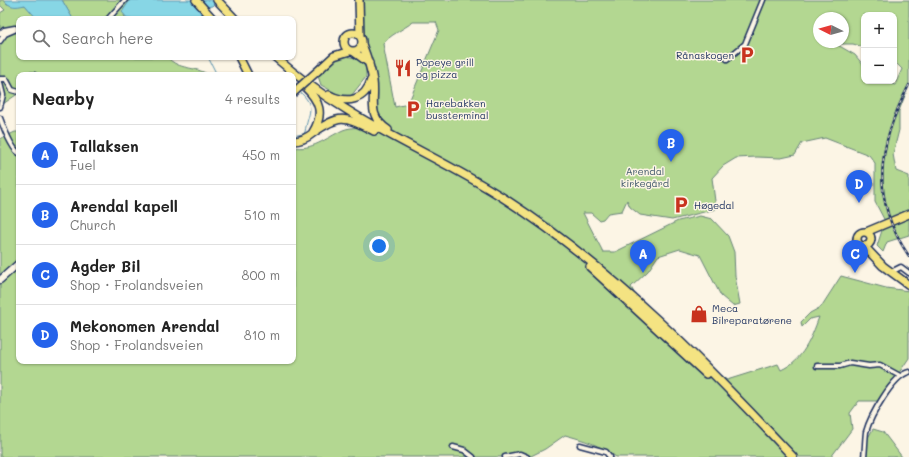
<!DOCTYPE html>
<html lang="en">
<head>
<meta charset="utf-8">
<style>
  body { margin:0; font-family:Mali,sans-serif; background:#f6f6f6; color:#222 }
  .controls { position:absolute; right:12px; top:12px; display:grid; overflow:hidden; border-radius:8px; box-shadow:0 1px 3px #0004 }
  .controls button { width:36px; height:36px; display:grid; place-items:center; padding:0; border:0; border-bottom:1px solid #e0e0e0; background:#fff; color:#222; font:20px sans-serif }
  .compass { position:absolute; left:813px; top:12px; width:36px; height:36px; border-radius:50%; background:#fff; box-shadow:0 1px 3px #0004; rotate:275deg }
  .you { position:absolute; left:379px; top:246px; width:14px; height:14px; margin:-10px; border:3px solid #fff; border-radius:50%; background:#1a73e8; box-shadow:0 0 0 6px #1a73e833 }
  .badge { display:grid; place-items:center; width:26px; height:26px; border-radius:50%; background:#2563eb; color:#fff; font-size:13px; font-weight:700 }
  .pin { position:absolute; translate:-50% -33px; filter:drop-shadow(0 1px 2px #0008) }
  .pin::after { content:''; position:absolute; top:21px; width:14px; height:12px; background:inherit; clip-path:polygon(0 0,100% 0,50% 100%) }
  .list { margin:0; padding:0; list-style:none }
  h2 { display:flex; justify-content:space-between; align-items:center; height:52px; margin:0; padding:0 16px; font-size:17px }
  h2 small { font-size:13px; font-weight:400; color:#767676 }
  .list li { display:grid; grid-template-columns:26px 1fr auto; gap:12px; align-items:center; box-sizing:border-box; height:60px; padding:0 16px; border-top:1px solid #e0e0e0 }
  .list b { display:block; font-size:15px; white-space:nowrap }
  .list p { margin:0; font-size:13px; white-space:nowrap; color:#767676 }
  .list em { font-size:13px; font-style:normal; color:#767676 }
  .icon { flex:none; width:22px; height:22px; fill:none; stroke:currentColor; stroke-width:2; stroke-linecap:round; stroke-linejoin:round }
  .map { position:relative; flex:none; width:909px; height:457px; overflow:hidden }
  .search { position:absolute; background:#fff; box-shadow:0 1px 3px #0004; left:16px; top:16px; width:280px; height:44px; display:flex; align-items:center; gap:10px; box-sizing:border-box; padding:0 14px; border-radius:8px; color:#767676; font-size:15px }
  .panel { position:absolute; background:#fff; box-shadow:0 1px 3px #0004; left:16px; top:72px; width:280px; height:292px; border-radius:8px }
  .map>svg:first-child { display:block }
  .green { fill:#b3d791; stroke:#678378; fill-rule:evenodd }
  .water { fill:#87d6e5; stroke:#5c93af }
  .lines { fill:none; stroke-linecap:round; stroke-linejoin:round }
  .stream { stroke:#5c93af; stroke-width:1 }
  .minor-casing { stroke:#1b2f5e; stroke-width:7 }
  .secondary-casing { stroke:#1b2f5e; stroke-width:9 }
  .primary-casing { stroke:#1b2f5e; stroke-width:10 }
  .trunk-casing { stroke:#1b2f5e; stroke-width:10 }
  .minor { stroke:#fcf5e5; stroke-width:4 }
  .secondary { stroke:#fcf5e5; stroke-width:6 }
  .primary { stroke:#f4e382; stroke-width:7 }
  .trunk { stroke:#f4e382; stroke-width:7 }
  .rail-casing { stroke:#1b2f5e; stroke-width:2.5 }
  .rail { stroke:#fcf5e5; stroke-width:1; stroke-dasharray:3; stroke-linecap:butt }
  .primary-bridge-casing { stroke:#1b2f5e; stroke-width:10; stroke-linecap:butt }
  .primary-bridge { stroke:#f4e382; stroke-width:7 }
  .labels { text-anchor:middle; stroke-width:3; stroke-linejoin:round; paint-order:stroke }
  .poi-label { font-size:10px; fill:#1b2f5e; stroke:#fcf5e5; text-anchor:start }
  .park-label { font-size:10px; fill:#41596b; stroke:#fcf5e5 }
</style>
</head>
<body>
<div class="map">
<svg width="909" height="457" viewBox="0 0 909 457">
  <rect width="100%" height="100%" fill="#fcf5e5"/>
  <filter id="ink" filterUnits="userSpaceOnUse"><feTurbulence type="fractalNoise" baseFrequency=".025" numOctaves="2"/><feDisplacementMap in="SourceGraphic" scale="8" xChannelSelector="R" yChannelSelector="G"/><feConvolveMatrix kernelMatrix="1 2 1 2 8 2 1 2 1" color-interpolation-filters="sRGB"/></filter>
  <g filter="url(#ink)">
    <path class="green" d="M0,0h4l3,4 18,1 13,14h-19v38h148c13,14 26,8 42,18h-190v18l-19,13v-93l5,-3 -5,-5z
      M62,0h68l-6,16 4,3h-55z
      M362,0h547v85l-10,26v19l-6,24 3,17 13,5v59l-22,7 -4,10 -6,-6 8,-25 -10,-19v-39l-6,-8 -44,-17 -23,5 -7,12 -14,3 -24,-1 -21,1 -13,8 -11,12 4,31 -44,11 -32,-5 -10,-8 -3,-7 -5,11 -14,2 -5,6 -4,1 -8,-7h-8l20,39h12l63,-31 22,-5 12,3 16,17 6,16 1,24 5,28 -7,2 -12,-10 -21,-41 -20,-6 -22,7 -10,15 -17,16 9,17 68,63 19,13 51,-16 3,6c22,-10 30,-31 38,-53l-9,2 -8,8 -1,-5 9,-9 11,-6 20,-31 45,12 23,3v67l-29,43h-21l-9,12 2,16 -21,28h-215c-16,-12 -32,-17 -51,-22l-20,14 -16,8h-529v-318l15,-7h4v229h274v-214c19,4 33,-9 50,-17 10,-4 22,-2 34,-2l-3,-21 1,-38 -8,-18 -5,-19zM864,15h30v46l8,8 -7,16 -14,-4h-17v-15l-9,-11 -19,-11h17l11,3zM819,18h24v24h-24zM413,22h23l3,8 -31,74 -13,3 -12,-63c4,-7 22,-16 30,-22z
      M341,55l19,4 6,9v9l-15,19h-10l-20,-11 -3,-9 7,-10z
      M873,429l10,3 19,25h-39l3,-16z"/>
    <path class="water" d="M4,0h58l11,19h-36l-12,-14c-9,2 -15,3 -21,-5z
      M130,0h88l-6,6 -6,1 -3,8 -10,4h-65l-6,-7z"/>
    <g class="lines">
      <path class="stream" d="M208,57l9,18
        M293,136l10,-2 2,-2c3,-20 12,-25 -6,-41"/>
      <g class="minor-casing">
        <path id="minor" d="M108,19l17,-19
          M0,34l4,-4 11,-2
          M0,41l5,-7 14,-6
          M727,59l18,-15 18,-44
          M28,75h6
          M0,79h6l6,11 7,2
          M0,83l3,12 -3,12
          M0,118c3,8 12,31 19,35
          M891,272l10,-5 8,6
          M817,366h23l10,-3 19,3 11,-1 20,11
          M580,445l26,7 4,5
          M453,447l11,3 9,7
          M505,457l15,-3 7,3
          M864,457c1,-8 1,-17 2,-25 4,-15 27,-57 43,-60"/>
      </g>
      <g class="secondary-casing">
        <path id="secondary" d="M0,280l19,-17"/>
      </g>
      <g class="primary-casing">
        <path id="primary" d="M196,0l17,19
          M359,0l1,36
          M344 42a9 9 0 1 1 18 0a9 9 0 1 1-18 0Z
          M239,57l9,18
          M321,68l13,-12 16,-5
          M857 239a7 7 0 1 1 14 0a7 7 0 1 1-14 0Z
          M866,232l43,-18
          M864,246l19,20 26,19"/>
      </g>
      <g class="trunk-casing">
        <path id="trunk" d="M217,0l18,19
          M362,44c5,13 9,24 11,37 3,20 -7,34 15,49
          M354,52l15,11
          M275,57c22,19 44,36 69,51 52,33 109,57 161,91 108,70 201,165 288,258
          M305,87c15,14 19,27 8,45
          M329,95c18,9 36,6 42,-15
          M293,141c8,0 14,-3 20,-8 28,-20 32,-16 61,-2
          M590,267l116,107"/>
      </g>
      <use href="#minor" class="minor"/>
      <use href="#secondary" class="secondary"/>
      <use href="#primary" class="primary"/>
      <use href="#trunk" class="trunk"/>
      <g class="rail-casing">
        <path id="rail" d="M909,85c-31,59 -40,113 0,171"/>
      </g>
      <use href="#rail" class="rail"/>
      <g class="primary-bridge-casing">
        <path id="primary-bridge" d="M293,93l28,-25"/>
      </g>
      <use href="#primary-bridge" class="primary-bridge"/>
    </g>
  </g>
  <defs>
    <g id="parking-bare" transform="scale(1.38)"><path d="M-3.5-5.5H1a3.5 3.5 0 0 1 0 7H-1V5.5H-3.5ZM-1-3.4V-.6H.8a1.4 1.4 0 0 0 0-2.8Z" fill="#c8321e" stroke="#fcf5e5" stroke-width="2.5" paint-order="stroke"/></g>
    <g id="restaurant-bare" transform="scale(1.38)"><path d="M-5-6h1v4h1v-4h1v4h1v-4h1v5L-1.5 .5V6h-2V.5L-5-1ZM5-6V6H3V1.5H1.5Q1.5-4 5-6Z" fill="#c8321e" stroke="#fcf5e5" stroke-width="2.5" paint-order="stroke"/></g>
    <g id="shop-bare" transform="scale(1.38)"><path d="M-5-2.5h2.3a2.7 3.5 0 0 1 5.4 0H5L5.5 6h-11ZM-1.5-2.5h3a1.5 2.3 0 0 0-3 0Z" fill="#c8321e" stroke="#fcf5e5" stroke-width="2.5" paint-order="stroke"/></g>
  </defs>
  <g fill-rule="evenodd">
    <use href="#parking-bare" x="747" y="55"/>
    <use href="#restaurant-bare" x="403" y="68"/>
    <use href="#parking-bare" x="413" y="109"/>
    <use href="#parking-bare" x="681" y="205"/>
    <use href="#shop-bare" x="699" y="314"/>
  </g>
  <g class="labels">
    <g class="poi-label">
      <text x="734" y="59" text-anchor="end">Rånaskogen</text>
      <text x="416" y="66">Popeye grill<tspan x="416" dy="12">og pizza</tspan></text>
      <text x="426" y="107">Harebakken<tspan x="426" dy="12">bussterminal</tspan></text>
      <text x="694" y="209">Høgedal</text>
      <text x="712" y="312">Meca<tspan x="712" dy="12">Bilreparatørene</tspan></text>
    </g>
    <g class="park-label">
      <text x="645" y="175">Arendal<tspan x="645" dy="12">kirkegård</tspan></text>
    </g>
  </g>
</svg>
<div class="controls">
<button>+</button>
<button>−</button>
</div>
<svg class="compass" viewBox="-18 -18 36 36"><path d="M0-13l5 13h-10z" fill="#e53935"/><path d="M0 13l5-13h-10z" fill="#767676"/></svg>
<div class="you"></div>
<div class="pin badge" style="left:643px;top:273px">A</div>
<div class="pin badge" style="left:671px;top:162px">B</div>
<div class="pin badge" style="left:855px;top:273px">C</div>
<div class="pin badge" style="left:859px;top:203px">D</div>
<div class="search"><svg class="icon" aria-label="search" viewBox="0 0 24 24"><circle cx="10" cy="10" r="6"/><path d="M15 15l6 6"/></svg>Search here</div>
<section class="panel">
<h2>Nearby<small>4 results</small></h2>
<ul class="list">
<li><span class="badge">A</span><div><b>Tallaksen</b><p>Fuel</p></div><em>450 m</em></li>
<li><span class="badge">B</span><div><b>Arendal kapell</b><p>Church</p></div><em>510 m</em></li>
<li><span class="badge">C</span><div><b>Agder Bil</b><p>Shop · Frolandsveien</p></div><em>800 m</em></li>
<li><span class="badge">D</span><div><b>Mekonomen Arendal</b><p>Shop · Frolandsveien</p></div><em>810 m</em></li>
</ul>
</section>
</div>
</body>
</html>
